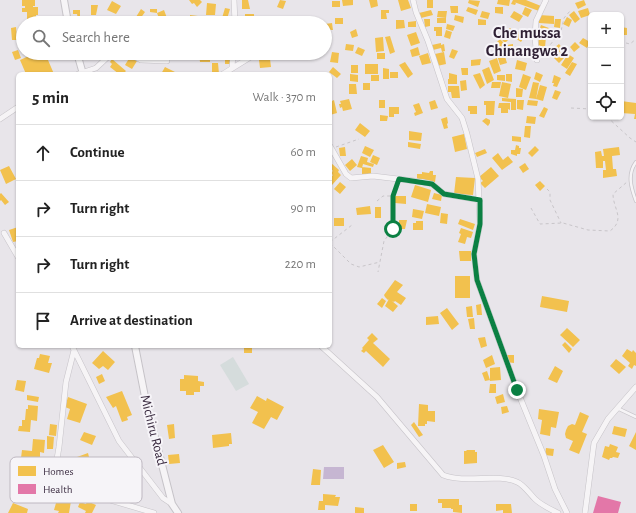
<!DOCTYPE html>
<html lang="en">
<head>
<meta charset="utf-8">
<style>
  body { margin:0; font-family:"Alegreya Sans",sans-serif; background:#f2f2f2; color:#222 }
  .controls { position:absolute; right:12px; top:12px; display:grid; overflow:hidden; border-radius:6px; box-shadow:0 1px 3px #0004 }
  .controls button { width:36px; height:36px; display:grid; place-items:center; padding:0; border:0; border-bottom:1px solid #e0e0e0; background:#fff; color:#222; font:20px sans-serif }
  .stop { position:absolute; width:12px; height:12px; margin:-9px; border:3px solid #0b8043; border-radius:50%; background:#fff }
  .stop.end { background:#0b8043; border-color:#fff; box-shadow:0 1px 4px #0008 }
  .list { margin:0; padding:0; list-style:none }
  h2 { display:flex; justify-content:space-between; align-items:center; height:52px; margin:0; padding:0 16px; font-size:17px }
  h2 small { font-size:13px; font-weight:400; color:#767676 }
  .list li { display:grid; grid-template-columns:26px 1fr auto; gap:12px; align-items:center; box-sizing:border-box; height:56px; padding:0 16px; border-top:1px solid #e0e0e0 }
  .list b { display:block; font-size:15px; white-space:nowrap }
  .list em { font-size:13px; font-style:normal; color:#767676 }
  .icon { flex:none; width:22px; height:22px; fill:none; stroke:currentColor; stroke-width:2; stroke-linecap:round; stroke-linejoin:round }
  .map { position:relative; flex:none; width:636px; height:513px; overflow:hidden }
  .search { position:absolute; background:#fff; box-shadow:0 1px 3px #0004; left:16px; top:16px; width:316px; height:44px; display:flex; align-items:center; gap:10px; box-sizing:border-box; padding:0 14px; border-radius:22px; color:#767676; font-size:15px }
  .panel { position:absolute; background:#fff; box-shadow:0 1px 3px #0004; left:16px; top:72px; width:316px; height:276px; border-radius:6px }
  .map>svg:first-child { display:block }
  .green { fill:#d5dcdc }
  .water { fill:#c6b6d2 }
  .homes { fill:#f2c14e }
  .health { fill:#e377a8 }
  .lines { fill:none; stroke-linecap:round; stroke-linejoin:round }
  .service-casing { stroke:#c6c3c8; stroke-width:4 }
  .minor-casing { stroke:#c6c3c8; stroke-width:6 }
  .tertiary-casing { stroke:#c6c3c8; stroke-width:8 }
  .path { stroke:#c8c5c9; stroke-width:1; stroke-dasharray:3 3; stroke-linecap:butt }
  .service { stroke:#f6f4f6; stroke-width:2.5 }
  .minor { stroke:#f6f4f6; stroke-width:5 }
  .tertiary { stroke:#f6f4f6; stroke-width:6 }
  .route { stroke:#0b8043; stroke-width:5 }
  .labels { text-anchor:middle; stroke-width:4; stroke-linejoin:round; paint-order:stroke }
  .street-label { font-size:14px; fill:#3c2d42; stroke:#f6f4f8 }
  .quarter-label { font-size:16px; font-weight:bold; fill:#2e1f33; stroke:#f6f4f8 }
  .key { fill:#f6f4f8; stroke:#beb8c1; stroke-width:1 }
  .key-label { font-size:11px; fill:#3c2d42 }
</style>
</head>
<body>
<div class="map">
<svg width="636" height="513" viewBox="0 0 636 513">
  <rect width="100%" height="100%" fill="#e8e5ea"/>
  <path class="green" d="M233,357l16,27 -13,7 -16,-26z"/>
  <path class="water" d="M324,467h20v12h-21z"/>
  <path class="homes" d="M22,0h13v6h-2v1h5v8h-2v4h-4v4h-7v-2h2v-9h-5v-4h3v-2h-3z
    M189,0h11l2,2 -5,5 -3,-4 -2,1z
    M242,0h6l2,9h-8z
    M280,0l6,1 -3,8 -6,-2z
    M342,0h11v5l-10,1z
    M369,0h8l1,6 -7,2z
    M398,0h10l3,8 -10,3z
    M427,0h6v8h-6z
    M469,0l11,1 -2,6 -10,-4z
    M498,0h12l-1,6 -12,-2z
    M513,0h13l15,6 -2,5 -25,-9 2,1 -1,2 -4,-1z
    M584,0l2,5 -8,4 -3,-6z
    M112,1l9,5 -5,8 -9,-4z
    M332,1h8v6h-8z
    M207,3l9,1 -1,11h-9z
    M91,5h7l-2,10h-5z
    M450,6h8v7h-7z
    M468,7l10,3 -2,5 -10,-4z
    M495,7h8v7l-8,-1z
    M525,7l7,3 -4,7 -6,-3z
    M225,8l5,1 -3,10 -5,-1z
    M588,8l2,7 -9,3 -3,-7z
    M141,9l4,3 -5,7 -4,-2z
    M150,9h7v4l7,-3 3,8 -7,3 -3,-8 -7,-1z
    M73,10h7v8l-2,1 -1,-5h-4z
    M381,10h8v3h-3l1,6h-6z
    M431,10l2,5 -12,3 -2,-5z
    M438,11h9l-1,7 -9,-1z
    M482,11l8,2 -2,6 -8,-2z
    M514,11l9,5 -4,6 -9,-5z
    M574,11l6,8 -5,4 -6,-8z
    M245,14h9v9h-9z
    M190,15l8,1 -1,6h-7z
    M455,15l9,2 -1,6 -9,-3z
    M539,15l15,1v8l-15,-1z
    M567,17l5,3 -3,7 -6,-3z
    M335,18h8v6h-8z
    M437,18h9v5h-9z
    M424,19h6v7l-5,1z
    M478,19l8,1v5h-8z
    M555,19h6l-1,9 -6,-1z
    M396,20h8l1,8 -9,1z
    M416,21v6h-8v-5z
    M332,23l1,7h-8v-6z
    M447,24l8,2 -2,5 -7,-2z
    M541,25l13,5 -2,7 -14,-4z
    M16,27l1,13h-5l-1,-12z
    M434,27h8v9h-6v-5h-2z
    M621,27l6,1v7h-6z
    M510,28l5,5 -4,4 -6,-4z
    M356,29l2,7 -6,2 -2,-6z
    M446,30l6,2 -2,7 -6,-2z
    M519,31l7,3 -5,8 -6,-4z
    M416,32l4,11 -9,3 -4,-11z
    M504,34l6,4 -5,5 -4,-4z
    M539,35l7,1 -1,12h-7z
    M390,36l5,16 -5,2 -5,-17z
    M383,37l1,14 -8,1 -1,-14z
    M583,38l7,4 -3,6 -8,-5z
    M500,39l5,5 -5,4 -5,-4z
    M575,42l5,5 -6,5 -4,-5z
    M441,43v2l3,-1 1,7 -3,1 -1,-4 -8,2 -1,-5z
    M346,44l8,1 -1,6 -8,-1z
    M513,44v10h-7l-1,-4h3l-1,-5z
    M559,44l4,5 -9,7 -4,-5z
    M358,47l7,3 -3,6 -7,-3z
    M418,47l2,8 -8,2 -2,-7z
    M452,49l6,2 -4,8 -5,-2z
    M18,50l3,8 -6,2 -3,-8z
    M503,50l4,13 -7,2 -4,-13z
    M563,50l5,4 -9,9 -5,-5z
    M332,52l7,1 -1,10 -8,-1z
    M444,52l2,12 -9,2 -2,-12z
    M30,53h15l9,21h-28l-6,-14 11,-5z
    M199,53h11v9h-10z
    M211,53h8v7l-8,-1z
    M225,53h5v11h-5z
    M377,53h8v6h-8z
    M428,53l3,10 -9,2 -3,-9z
    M568,54l6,4 -7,11 -6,-4z
    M130,57l7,4 -5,8 -7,-4z
    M497,58l4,13 -7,3 -5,-13z
    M112,59l14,12 -3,3h-4l-9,-7 2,-3 -2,-2z
    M270,59l1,8 -11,1 -1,-8z
    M481,59l-1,6 -9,1v-6z
    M517,60l10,3 -2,8 -10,-2z
    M405,62l8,12 -5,4 -9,-13z
    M572,62l5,2 -7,12 -5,-3z
    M212,63h6l1,11h-7z
    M365,64h13v10h-13z
    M351,65h7v8h-7z
    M165,67l14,7h-18z
    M333,67l8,7 -4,4 -8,-6z
    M489,67l5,13 -7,4 -5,-14z
    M383,68l6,1v10h-6z
    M461,68h7v7h-6z
    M390,72h8v6h-8z
    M536,72l7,3 -3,7 -6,-3z
    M449,73l8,2v9h-9v-5h1z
    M480,73l5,12 -5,4 -7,-14z
    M350,74l8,1v7l-8,-1z
    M506,74h6v8l-6,-1z
    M523,74l8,3 -5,13 -7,-3z
    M371,75h8v6h-8z
    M497,75h8v6l-8,-1z
    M554,75l7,3 -4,9 -4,-1 1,-3h-2z
    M466,80l1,10 -6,1 -1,-10z
    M492,82h9l-1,6h-9z
    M502,82l9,2 -3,14 -9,-2z
    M533,82l6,1 -3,16 -7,-1z
    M363,83h7v7h-7z
    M349,84h7l1,10h-8z
    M540,85l7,2 -4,14 -7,-2z
    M448,86h11l1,12h-8l-1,-6h-3z
    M516,88l7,1 -1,8h-6z
    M555,90l6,2 -4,8 -5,-2z
    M502,98l14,1v11h-5v-8l-9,-1z
    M349,99l3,10 -9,2 -1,-4 -2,1 -1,-4h2l-1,-3z
    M334,100l3,13 -7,2v-13z
    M379,100h6v8h-6z
    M435,100l3,8 -7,2 -2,-8z
    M517,100h7l-1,10 -6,-1z
    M528,100l10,1 -1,5 -10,-1z
    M484,101h11l-1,14h-8v-10h-2z
    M621,101l15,2v16h-2l1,-5 -14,-1z
    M419,103l4,10 -8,3 -1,-3 2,-1 -3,-7z
    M499,103h11v7l-2,-1v4h-7v-5h-3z
    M468,106h9v8h-7v-3h-2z
    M389,107h10v7h-5v3h-5z
    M544,107l4,2 -4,9 -5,-2z
    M380,115l8,1 -1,5h-7z
    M527,116l9,1 -1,7 -9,-1z
    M447,117l1,6 -1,1 1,4 -4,1 -3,-10z
    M486,118l4,2v3l-2,3 -6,-5z
    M360,123l10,8 -5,6 -10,-7z
    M525,126h6l-1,12 -6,-1z
    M409,131l13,2 -1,8 -12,-1z
    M464,134l3,15 -12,3 -3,-15z
    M512,136l9,1v5l-9,-1z
    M408,142l13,2 -1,5 -12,-2z
    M516,145l3,1v2h2l-1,6h-3v2l-6,-2v-4h4z
    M365,146l9,4 -4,7 -8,-4z
    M535,146l4,4 -7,7 -4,-4z
    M345,147l1,9h-6l-1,-8z
    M619,147l1,8 -8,1 1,13h3l1,7 -14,2v-8h3l-1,-9h-2v7h-7l-1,-16 6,-1 1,5h2l-1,-7z
    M485,149l2,4 -10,4 -2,-4z
    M498,153l5,7 5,-4 5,6 -11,8 -10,-12z
    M373,155l7,3 -3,7 -7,-3z
    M361,156l7,2 -1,4 7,2 -1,3 -10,-3 -1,4 -5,-1z
    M352,159l5,6 -7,6 -5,-6z
    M331,163l8,7 -1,2 3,3 -9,10 -2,-2v-5l3,-3 -3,-2 3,-2 -3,-3z
    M525,163l4,6 -6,4 -4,-6z
    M9,166l7,13 -10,5 -6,-14z
    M362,167l9,1v7h-9z
    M491,167l8,9 -14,12 -5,-5 3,-2 -4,-4z
    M430,171h3v4h3l-1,7 -18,-2v-6h5v-2l7,1z
    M456,177l19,1 -2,17 -19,-1z
    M540,181l5,5 -5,5 -5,-6z
    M340,182l6,5 -6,7 -6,-5z
    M415,185l16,5 -3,12 -17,-5z
    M1,193l8,9 -4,3 -4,-5 -1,1v-7z
    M434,193l8,2 -1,6 -9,-2z
    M395,196h11v8l-11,-1z
    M427,204l14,3 -2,9 -14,-3z
    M370,206l1,8 -14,1 -1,-7z
    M375,207h6v11h-6z
    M413,209l11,2 -2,8 -10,-2z
    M441,213l7,1 -1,10 -7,-1z
    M334,218h10v8h-10z
    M460,219l15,5 -2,6 -15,-6z
    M399,220h8l-2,9h-6z
    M416,221h7v9h-10v-7h3z
    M18,227v14l-5,1 -4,-12z
    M461,228l12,4 -2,6 -4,-1 -2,7 -7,-2 3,-8 -2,-1z
    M459,251h12v10h-11z
    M455,276h15v22h-15z
    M395,280l8,5 -6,7 9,6 -5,7 -6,-4 -1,1 -2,-1 6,5 -5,6 -8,-6 4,-7 -1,1 -3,-3 -1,-2z
    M542,296l27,5 -2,11 -27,-5z
    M382,298l4,3 -4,7 -5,-4z
    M481,304l1,11h-5l-1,-10z
    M472,306l1,11h-6l-1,-10z
    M447,308l12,16 -7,6 -12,-17z
    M438,316l1,8 -13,1v-8z
    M474,318l1,11h-5l-2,-10z
    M567,328l13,12 -7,7 -13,-12z
    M372,333l6,6 -5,4 17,16 -7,8 -17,-16 -2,2 -3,-2 2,-2 -1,-1 7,-8 -2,-2z
    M485,337l2,9 -6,2 -3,-10z
    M565,342l7,7 -3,4 -7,-8z
    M244,346h8v7h-8z
    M627,349l5,3 1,-2 3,3v13l-2,-1 -2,4 -4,-3 2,-3 -8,-7z
    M103,351l12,11 -7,8 -5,-4 -4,3 -7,-6z
    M40,354l10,2 -2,7h4l-3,10 -15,-4 3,-11h2z
    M492,355l3,9 -9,4 -3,-8z
    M507,355h7v8l-7,-1z
    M616,359l10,8 -7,7 -9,-8z
    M555,366l8,5 -6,12 -9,-4z
    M500,367l1,13 -11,1v-13z
    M487,371l3,9 -5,1 -3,-8z
    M102,374l3,7 -6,3 -3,-7z
    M184,375l14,1v5l6,1v4h-4v6h-6v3h-8v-4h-6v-12h4z
    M17,380l9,1 -2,11 -9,-2z
    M490,384h6v9h-7z
    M122,391l10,24 -5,2 1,3 -6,2 -6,-16 -3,2 -7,-11z
    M503,394l2,8 -8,2 -2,-7z
    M27,395l12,2 -1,5 -11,-2z
    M257,396l9,5 1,-3 17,9 -7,13 -6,-3 -7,12 -12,-6 6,-11 -8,-4z
    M68,397l19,7 -7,19 -13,-4 3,-10 -5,-2z
    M419,404l9,1v6h7v11l-8,-1v3h-2v2h-7z
    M28,405l10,1 -1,15 -6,-1 -1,12 -12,-1 1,-5h3v-6h3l1,-11h2z
    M507,406l2,6 -7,2 -1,-7z
    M539,409l20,3 -3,16 -5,-1 -1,9 -10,-2 2,-14 -4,-1z
    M580,412l9,4 -7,16 5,2 -8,20 -10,-4 4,-9 -7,-3 -1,-4 1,-4 2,-4 4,-2 3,1z
    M414,422l9,13 -4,2 -8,-12z
    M50,424l7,1 -1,11 -7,-1z
    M174,424l1,14 -6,1 -2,-14z
    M614,426l13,3 -2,8 -13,-3z
    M84,432l12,4 -4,9 -12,-5z
    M636,432v18l-7,-4z
    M231,433l1,11h-3v2l-16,2 -1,-13z
    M47,436l7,1 -1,12h-6z
    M33,439l12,1 -1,13 -4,-1v8l-19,-2 1,-8 10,1z
    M610,444l8,3 -2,5 4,1 -2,5 -5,-1 -1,1h-2l-1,2 -7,-3 3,-11 4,1z
    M383,445l11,17 -10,6 -11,-18z
    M546,448l8,1 -1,7 -8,-1z
    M466,450h9v2h2v11l-13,1v-13h3z
    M88,453l2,8 3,-1 2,6 -14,5 -4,-14z
    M179,454l1,9 -11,1 -1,-9z
    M405,462l1,5 -9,2v-6z
    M313,469l8,1 -1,15h-9z
    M60,490l7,2 -1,3 3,1 -1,4 3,1 -2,12h-11l1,-2 -5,-1 2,-7h1z
    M323,494l13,1 -1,2h5l-2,9 -13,-1v5h-7l1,-9h4z
    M438,499h21v6h3v8l-9,-1v-3h-2v-1h-9v-5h-4z
    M87,501l9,4 -4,8h-7l1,-2 -8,-4 2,-5 6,2z
    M13,503l15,6 -1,4h-19z
    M410,504h7v7h-7z
    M496,504h15l1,9h-9v-3l-7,1z
    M355,507l9,1v5h-9z"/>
  <path class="health" d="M598,496l23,6 -3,11h-25z"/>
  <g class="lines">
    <g class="service-casing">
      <path id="service" d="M636,162c-9,12 -5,26 0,39
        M617,408l19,9"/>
    </g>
    <g class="minor-casing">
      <path id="minor" d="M234,0l1,23
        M413,0l3,12 12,29 19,58 15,19 5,16 11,45 2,45 -6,30 3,26 40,110 27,66 11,33 12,24
        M128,53l13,7 26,1
        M141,60l3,-7
        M537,60l-2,-23 1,-16 10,-21
        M232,68l1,-15
        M78,74l18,-6 16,-15
        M223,74l34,-21
        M0,119l18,-12
        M330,146l16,28 5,4 22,-2 50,6 9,2 12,10 36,6
        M4,233l14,24
        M72,346l47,95 44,57 9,6
        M321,346l56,51 66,78c23,9 54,-2 74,7 7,3 12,11 18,17 6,6 15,10 23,14
        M74,350l-8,32 -7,65 -4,24 1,6 5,5 29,12 64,19
        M585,513l9,-70 14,-24 28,-32"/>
    </g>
    <g class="tertiary-casing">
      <path id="tertiary" d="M64,0l4,23
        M77,53l6,21
        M135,346l11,56 26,102 6,9"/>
    </g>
    <path class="path" d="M626,43l4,1 6,-5
      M543,54l18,-23 3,-13 6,-7
      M571,108l20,1
      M607,117l23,21 6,4
      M336,147l23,-8
      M547,189l3,3v8l11,23
      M394,195l3,-10
      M377,201l6,-5h10v33l-9,12 -6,31
      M531,208l9,16 23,-1 25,7 22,1c16,-12 3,-22 3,-37l14,-12
      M330,242l22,-17
      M330,243l21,21 8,3 21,-5"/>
    <use href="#service" class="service"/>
    <use href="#minor" class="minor"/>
    <use href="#tertiary" class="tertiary"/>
  </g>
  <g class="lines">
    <path class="route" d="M393,229v-33l6,-17 33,5 12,10 36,6v24l-6,30 3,26 40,110"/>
  </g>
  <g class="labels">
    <g class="street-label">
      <text transform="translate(154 430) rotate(76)" y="5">Michiru Road</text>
    </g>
    <g class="quarter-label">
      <text x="527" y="38">Che mussa<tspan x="527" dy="18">Chinangwa 2</tspan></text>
    </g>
  </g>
  <rect x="10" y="457" width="132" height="46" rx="6" class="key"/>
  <rect x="18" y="466" width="18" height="10" fill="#f2c14e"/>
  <rect x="18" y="484" width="18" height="10" fill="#e377a8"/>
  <g class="key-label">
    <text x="43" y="475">Homes</text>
    <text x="43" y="493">Health</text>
  </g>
</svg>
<div class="controls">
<button>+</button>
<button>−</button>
<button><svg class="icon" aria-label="locate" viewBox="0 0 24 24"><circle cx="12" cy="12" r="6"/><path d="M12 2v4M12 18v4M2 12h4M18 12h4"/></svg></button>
</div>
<div class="stop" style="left:393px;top:229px"></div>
<div class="stop end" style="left:517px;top:390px"></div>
<div class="search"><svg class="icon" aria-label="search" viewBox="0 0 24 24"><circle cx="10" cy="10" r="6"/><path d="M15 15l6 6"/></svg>Search here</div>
<section class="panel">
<h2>5 min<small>Walk · 370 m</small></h2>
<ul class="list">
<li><svg class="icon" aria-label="ahead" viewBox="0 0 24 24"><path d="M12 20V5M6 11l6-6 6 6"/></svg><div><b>Continue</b></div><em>60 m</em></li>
<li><svg class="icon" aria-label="right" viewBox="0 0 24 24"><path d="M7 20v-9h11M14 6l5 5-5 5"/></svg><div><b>Turn right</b></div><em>90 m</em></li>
<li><svg class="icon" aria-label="right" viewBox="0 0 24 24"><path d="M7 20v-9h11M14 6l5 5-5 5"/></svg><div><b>Turn right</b></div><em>220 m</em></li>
<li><svg class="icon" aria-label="arrive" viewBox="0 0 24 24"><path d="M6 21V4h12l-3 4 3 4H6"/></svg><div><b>Arrive at destination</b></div></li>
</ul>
</section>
</div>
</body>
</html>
